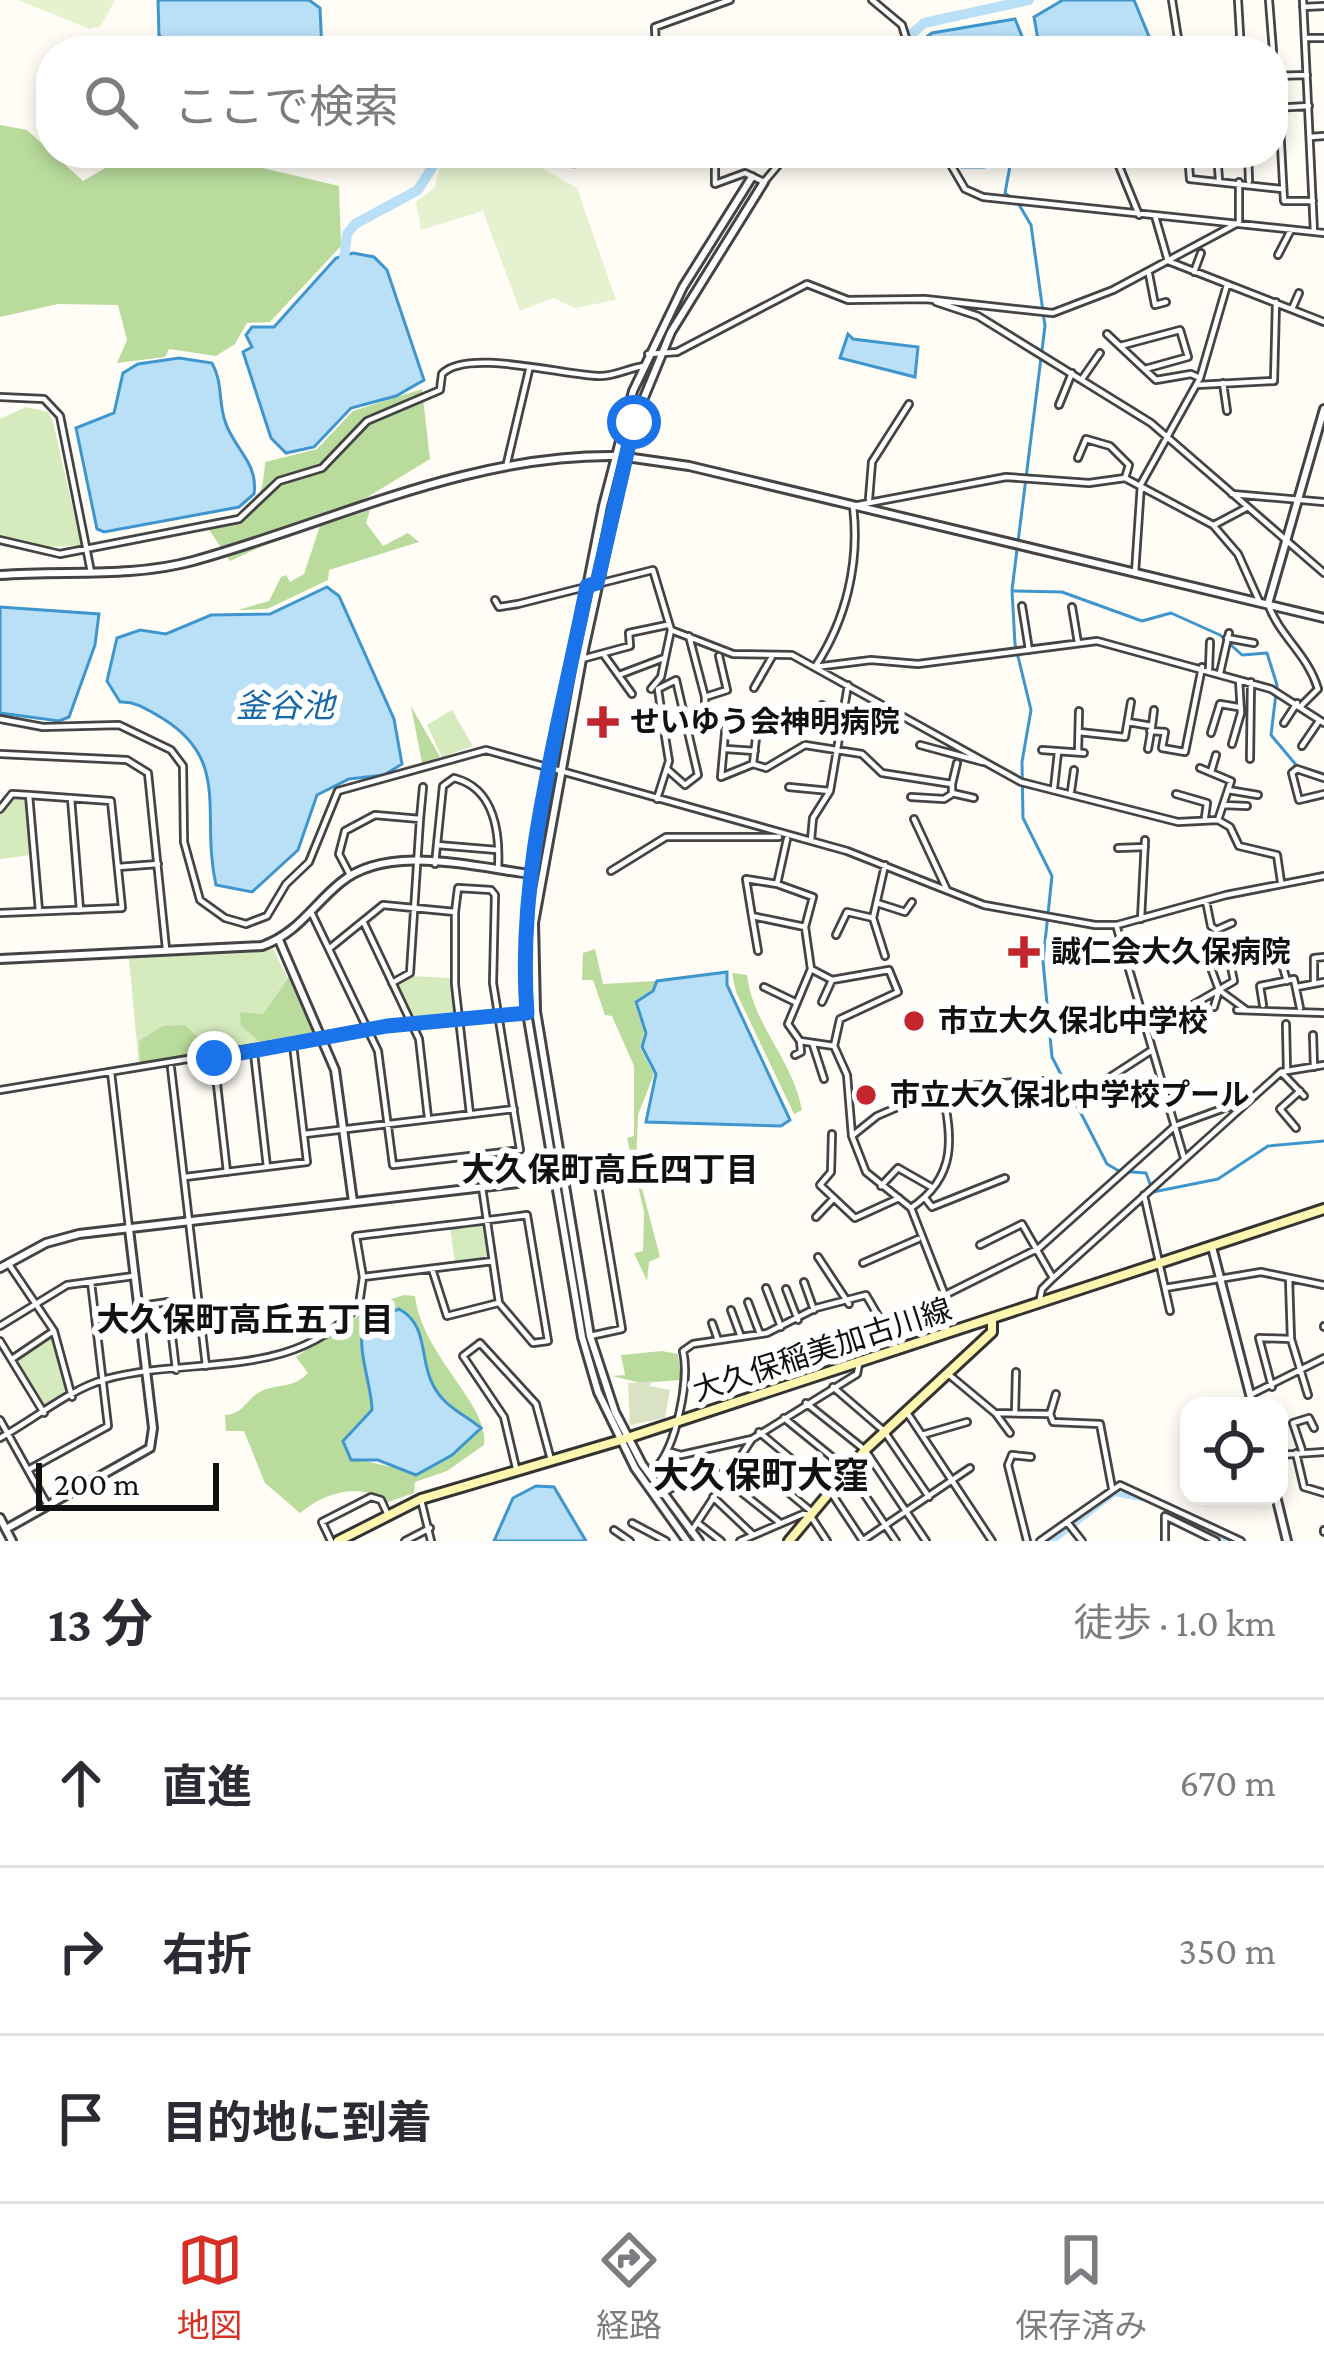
<!DOCTYPE html>
<html lang="ja">
<head>
<meta charset="utf-8">
<style>
  body { margin:0; font-family:"Crimson Pro","Noto Sans JP",serif; background:#f7f7f7; color:#2b2b33 }
  .controls { position:absolute; right:36px; bottom:36px; display:grid; overflow:hidden; border-radius:24px; box-shadow:0 6px 18px #0003 }
  .controls button { width:108px; height:108px; display:grid; place-items:center; padding:0; border:0; border-bottom:3px solid #e1e1e2; background:#fff; color:#2b2b33; font:60px sans-serif }
  .scale { position:absolute; left:36px; bottom:30px; width:183px; box-sizing:border-box; padding-left:12px; border:6px solid #111; border-top:0; font-size:33px; line-height:42px; white-space:nowrap; color:#111; -webkit-text-stroke:9px #fff; paint-order:stroke }
  .stop { position:absolute; width:36px; height:36px; margin:-27px; border:9px solid #1a73e8; border-radius:50%; background:#fff }
  .stop.end { background:#1a73e8; border-color:#fff; box-shadow:0 3px 12px #0008 }
  .list { margin:0; padding:0; list-style:none }
  h2 { display:flex; justify-content:space-between; align-items:center; height:156px; margin:0; padding:0 48px; font-size:51px }
  h2 small { font-size:39px; font-weight:400; color:#7c7c81 }
  .list li { display:grid; grid-template-columns:78px 1fr auto; gap:36px; align-items:center; box-sizing:border-box; height:168px; padding:0 48px; border-top:3px solid #e1e1e2 }
  .list b { display:block; font-size:45px; white-space:nowrap }
  .list em { font-size:39px; font-style:normal; color:#7c7c81 }
  .icon { flex:none; width:66px; height:66px; fill:none; stroke:currentColor; stroke-width:2; stroke-linecap:round; stroke-linejoin:round }
  .map { position:relative; flex:none; width:1324px; height:1541px; overflow:hidden }
  .search { position:absolute; background:#fff; box-shadow:0 6px 18px #0003; left:36px; right:36px; top:36px; height:132px; display:flex; align-items:center; gap:30px; box-sizing:border-box; padding:0 42px; border-radius:48px; color:#7c7c81; font-size:45px }
  .sheet { height:660px; background:#fff }
  nav { display:flex; justify-content:space-around; align-items:center; box-sizing:border-box; height:168px; border-top:3px solid #e1e1e2; background:#fff; font-size:33px; color:#7c7c81 }
  nav a { display:grid; justify-items:center; gap:6px }
  nav .on { color:#d93025 }
  .map>svg:first-child { display:block }
  .green { fill:#d5ebbd }
  .forest { fill:#b9dc9c; fill-rule:evenodd }
  .cemetery { fill:#d9e3c4 }
  .pitch { fill:#e6f2cf }
  .water { fill:#b9e0f7; stroke:#3f96cf; stroke-width:3 }
  .lines { fill:none; stroke-linecap:round; stroke-linejoin:round }
  .stream { stroke:#3f96cf; stroke-width:3 }
  .river { stroke:#b9e0f7; stroke-width:10 }
  .minor-casing { stroke:#444; stroke-width:10 }
  .tertiary-casing { stroke:#444; stroke-width:12 }
  .secondary-casing { stroke:#333; stroke-width:14 }
  .minor { stroke:#fff; stroke-width:4.5 }
  .tertiary { stroke:#fff; stroke-width:6 }
  .secondary { stroke:#fff6b0; stroke-width:8 }
  .route { stroke:#1a73e8; stroke-width:15 }
  .poi-dot { fill:#c4262e; stroke:#fff; stroke-width:4.5 }
  .labels { text-anchor:middle; stroke-width:12; stroke-linejoin:round; paint-order:stroke }
  .poi-label { font-size:30px; font-weight:bold; fill:#111; stroke:#fff; text-anchor:start }
  .street-label { font-size:30px; fill:#111; stroke:#fff }
  .water-label { font-size:33px; font-style:italic; fill:#1768a6; stroke:#fff }
  .neighbourhood-label { font-size:33px; font-weight:bold; fill:#111; stroke:#fff }
  .quarter-label { font-size:36px; font-weight:bold; fill:#111; stroke:#fff }
</style>
</head>
<body>
<div class="map">
<svg width="1324" height="1541" viewBox="0 0 1324 1541">
  <rect width="100%" height="100%" fill="#fffdf5"/>
  <path class="green" d="M26,407l22,5 5,10 28,123 -48,3 -33,-12v-117z
    M452,710l21,36 -31,11 -15,-32z
    M24,796l7,59 -31,4v-47l12,-15z
    M273,949l44,86 -178,30 -10,-106z
    M410,976l41,2 5,37 -41,5 -19,-34z
    M476,1223l7,4 5,29 -33,7 -5,-35z
    M51,1334l16,57 -21,17 -30,-50z"/>
  <path class="forest" d="M0,125l27,5 56,51 48,-28h111l12,13 85,20 2,60 -71,76 -23,1 -12,21 -19,12 -47,-7 -4,8 -48,6 10,-23 -9,-35 -60,-1 -58,13z
    M422,389l8,70 -69,42 -131,60 -22,-33c43,-15 54,-18 57,-66l52,-13 36,-38z
    M370,510l-4,13 17,23 25,-13 11,9 -90,28 -1,10 -61,29 -29,1 31,-9 12,-24 5,-2 4,7 14,-8 16,-48z
    M411,706l29,51 -18,6z
    M595,949l8,35 53,-3 -4,9 -18,11 10,31 -4,16 14,26 -16,41 -2,50 24,92 -11,5 -2,19 -13,-28 9,-2 1,-39 -17,-74 7,-2v-70l-22,-50 -7,-1 -12,-35h-11l1,-27z
    M732,973l15,2c6,50 46,85 55,135l-8,4 -58,-122z
    M289,977l26,60 -62,12 7,-7 -19,-16 -1,-14 23,2z
    M185,1025l19,18v11l-64,10 -1,-23 24,-15z
    M404,1295l11,1c7,60 75,109 69,149l-37,26 -32,11 -1,11 -26,9c-29,-21 -64,-9 -88,11l-35,-30 -21,-52h-18l-1,-16c20,-1 21,-18 39,-25 18,-7 28,-1 44,-17l-12,-16 80,-53zM395,1311l23,15 15,60 36,38 -65,46 -56,-13 -5,-15 29,-32c1,-26 -12,-51 -8,-76z
    M662,1351l16,3 3,26 -40,3 -29,-7 13,-1 -4,-20z"/>
  <path class="cemetery" d="M653,1381l-4,5 21,4 -5,28 -35,7 -2,-42z"/>
  <path class="pitch" d="M18,0h97l-14,26 -11,3z
    M462,153l60,4 55,31 39,112 -41,8 -22,-10 -33,13 -37,-100 -62,19 -5,-28 19,-15 7,-27z"/>
  <path class="water" d="M158,0h151l11,8 2,43h-145l-18,-16z
    M1063,0h71l21,51h-115l-6,-34z
    M1015,19l13,32h-108l1,-10 11,-8z
    M957,153h71l-44,14h-22z
    M353,253l21,4 13,13 37,110 -28,16 -45,12 -37,39 -28,6 -15,-15 -28,-86 9,-5 -6,-12 6,-8h22l62,-69z
    M848,334l5,5 65,8 -3,30 -75,-19z
    M179,358l33,5c11,20 6,37 13,58 8,27 34,42 29,73l-15,13 -135,25 -7,-3 -21,-101 38,-15 9,-40 15,-9z
    M327,587l12,9 55,123 8,45 -18,11 -35,4 -32,16 -19,55 -46,42 -36,-7c-16,-71 16,-124 -54,-167 -14,-8 -26,-17 -42,-16l-13,-21 10,-43 23,-8 26,4 45,-19 59,-1z
    M0,607l99,7 -4,31 -26,72 -10,4 -59,-8z
    M727,972v13l63,135 -9,6 -135,-4 10,-48 -14,-27 4,-14 -10,-31 17,-11 4,-10z
    M399,1309c30,16 20,50 34,76 11,22 33,30 48,43l-29,27 -36,20 -38,-15h-27l-8,-19 29,-31c0,-23 -15,-59 -9,-83z
    M536,1486l18,1 32,54h-92l19,-43z"/>
  <g class="lines">
    <path class="stream" d="M1010,166l-5,27 5,4
      M1018,203l13,22 14,101 -33,264 3,54 16,66 -9,52 1,56 29,58 -9,85 9,96 55,107 12,7 27,2 7,19 65,-13 50,-33 56,-5
      M1014,591l48,1 80,29 29,-8 49,22 22,20 25,-2 10,32 -6,50 26,31 27,8"/>
    <path class="river" d="M893,51l31,-28 105,-23
      M545,153l29,11 23,-11
      M343,267l4,-33 8,-10 63,-34 23,-37
      M1212,1529l22,12
      M1049,1541l65,-50 27,5"/>
    <g class="minor-casing">
      <path id="minor" d="M872,0l30,25 8,26
        M1172,0l8,51
        M1238,0l3,51
        M1269,0l4,51
        M1303,0l11,232
        M1303,7l21,-1
        M1306,38h18
        M656,51l-1,-24 75,-27
        M1198,51l42,-5
        M1273,55l1,21
        M1273,76l34,-1
        M1279,107l5,94h29
        M1273,108l36,-2
        M1310,137l14,-1
        M715,153v31l30,-11 19,9 21,-25 34,-4
        M944,153l21,36 18,8 341,36
        M1109,153l10,13
        M1188,153l2,26 92,10
        M1217,153l2,27
        M1248,153l1,28
        M1239,182v42
        M1139,215l-20,-49 25,-13
        M1155,216l13,45
        M1278,255l13,-25
        M1168,261l156,61
        M1194,272l7,-19
        M1149,274l6,31 11,-3
        M936,302l42,14 173,107 173,150
        M1292,309l7,-16
        M1107,334l49,46 35,-6 9,4
        M1120,346l60,-16 8,27 -43,12
        M648,354l29,-2 130,-68 41,16 77,-1 128,14 60,-23 123,-66
        M1082,379l18,-26
        M1223,383l4,28
        M1197,385l77,-4 2,-79
        M0,397l44,2 16,17 31,156
        M1059,405l13,-32
        M1078,458l8,-19 24,7 19,19 -4,13
        M507,463l22,-93
        M1232,494l92,8
        M869,499l3,-37 37,-58
        M1214,525l32,-17
        M0,540l60,14 179,-35 40,-38 43,-13 45,-47 73,-31 2,-16c24,-26 121,1 156,2 16,1 30,-8 46,-10
        M1135,573l6,-89 59,-106 27,-93
        M495,600l4,7 19,-3 135,-34 18,60 62,24 59,1 229,127 157,40 40,-2 12,7 9,19 38,9 4,27
        M1268,604c12,33 39,49 50,85l-18,18
        M1022,606l7,44
        M1072,607l6,36
        M689,636l16,61
        M1227,638l27,5
        M604,655l28,39
        M582,659l48,-13 -1,-13 38,-8
        M815,667c31,-47 45,-104 38,-161l153,-29 83,6 36,-5 88,47 25,29 22,49
        M815,667l56,-7 47,4 179,-23 174,48 53,34
        M1209,669l1,-27
        M1220,673l9,-40
        M619,675l45,-17
        M754,688l19,-33
        M651,689l10,-12 10,-47
        M798,715l17,4 7,-14 19,12
        M0,719l43,8 76,-2 52,25 12,16 1,76 16,58 25,18 21,6 21,-8 19,-32 23,-22 29,-71 148,-41 361,101 137,54 111,20h22l109,-30 98,-19
        M1128,722l24,4 -4,23
        M1284,723l13,-20
        M1152,726l2,-16
        M664,730l-6,-41 18,-9 22,95 -13,10 -18,-16
        M1150,731l15,1 -3,16 23,4 17,-85
        M1079,732l46,5 6,-35
        M1211,733l9,-29 18,3
        M1232,744l9,-31 -2,-33
        M920,745l63,17
        M1302,746l17,-25
        M726,749l29,2
        M1042,750l42,3
        M1078,752l1,-41
        M0,754l127,6 21,13 18,176
        M1250,759l1,-77
        M753,764l4,-35 -31,-7 -5,55 32,-13 13,4 39,-23 57,9 20,19 70,11v9l22,5
        M1200,768l31,13 -13,39
        M1211,772l5,-17
        M1324,778l-27,-9 -5,4 7,27 25,-6
        M952,784l5,-21
        M789,787l41,4
        M1054,788l4,-36
        M1228,790l30,5
        M1071,791l3,-21
        M1176,794l31,9 -2,14
        M911,797l33,2 8,-5
        M71,798l9,112
        M657,799l12,-38 -5,-31 41,-10v-23l22,-7 -8,-34
        M1223,805l24,1
        M0,809l12,-15 17,1
        M420,819l3,-32
        M914,819l33,71
        M787,839l-10,45 36,13 -8,30 6,42 -23,55 12,17 34,5 13,29 5,61 25,-20 65,-28 86,-7h28l15,7 27,-3 54,-35
        M811,840l2,-22 17,-27 18,-106
        M437,845l60,5
        M1118,848l27,-1
        M435,864l8,-78 11,-8c41,10 46,56 44,91
        M118,867l40,-3
        M611,871l55,-34h113
        M350,875l-11,-21 6,-23 30,-16 45,4 -10,154 -18,10
        M777,884l-31,-5 6,37 53,11
        M1206,901l5,25 5,4 16,-7
        M877,903l28,9 7,-10
        M0,913l122,-5 -11,-107 -82,-6 10,116
        M312,914l66,137 15,114 127,-15 -27,-167 2,-88 -4,-5 -33,-2 -3,24
        M752,916l6,35
        M873,918l12,38
        M1141,919l4,-79
        M363,921l56,118 9,79
        M1117,928l67,230
        M836,935l11,-23 26,6 12,-53
        M330,948l53,-43 72,7v72l15,130
        M1280,957l7,24
        M1211,968l8,22 26,19
        M811,969l21,11 57,-10 9,22 -58,27 -6,27
        M1314,982v-24l10,-1
        M764,987l31,15
        M1297,987l27,-5
        M822,1002l10,-22
        M1263,1005l-3,-19 34,-7 6,29
        M1214,1007l5,-17
        M1237,1010l87,3
        M1143,1017l39,-6 52,-30 -3,-14
        M1286,1024l1,47
        M1313,1035l1,32
        M813,1045l11,34
        M254,1053l13,114
        M795,1055l6,-3 -1,-11
        M214,1058l13,114
        M171,1068l35,298
        M111,1072l18,156
        M1281,1072l23,24
        M0,1090l387,-64 140,-13
        M1296,1128l-16,-19 20,-18
        M305,1134l209,-25
        M832,1134l-1,38 -11,13 35,33 44,-20
        M852,1136l14,36 45,36c47,-32 41,-70 31,-120
        M185,1177l122,-15 -14,-117
        M563,1178l33,-4 26,155 -32,7
        M881,1186l17,-18 35,20
        M1144,1195l26,116
        M925,1198l7,9 73,-29
        M911,1208l34,87
        M816,1217l18,-19
        M980,1245l42,-21 31,54
        M818,1257l31,47
        M8,1263l46,68 18,66
        M863,1263l55,-24
        M432,1269l15,47 51,-13
        M363,1277l130,-16
        M1289,1279l2,60 17,56
        M804,1282l10,28
        M766,1288l15,39
        M1165,1288l96,-16 63,13
        M786,1289l12,31
        M748,1302l12,32
        M1039,1303l3,-14 11,-11 228,-206 43,-7
        M141,1306l27,-4 8,68
        M731,1310l10,27
        M712,1323l6,17
        M0,1326l67,-41 67,-9
        M1324,1326v1
        M947,1329l-2,-34 94,-47 136,-122 74,-27
        M0,1341l44,72
        M12,1359l40,-27
        M947,1373l48,40 55,1 3,8 47,2 12,64
        M833,1387l51,44 45,66
        M1272,1387l-13,-49 32,1
        M1250,1395l74,-37
        M806,1403l59,47 61,91
        M906,1411l86,130
        M1015,1413l1,-41
        M996,1414l14,19
        M1050,1414l6,-20
        M784,1418l64,52 48,71
        M0,1420l48,86
        M759,1432l71,59 33,50
        M922,1435l45,-13
        M0,1438c33,-18 70,-49 106,-59 88,-24 186,3 253,-74l4,-28 -7,-41c57,-7 114,-13 171,-21l21,126 -15,2 -34,-40 -17,-116
        M1302,1450l-9,-27 16,-5 5,10
        M671,1452l10,3 71,-16
        M1296,1453l8,34 20,6
        M743,1455l69,57
        M1279,1455l45,-3
        M516,1468l-12,-51 -41,-61 17,-13 56,61 15,56
        M655,1469c21,-22 35,-89 28,-118l10,-7 74,-11 49,-25 50,-13 32,55
        M28,1470l80,-44 -17,-144
        M661,1495l23,-15 32,-8 63,50
        M713,1497l39,37
        M421,1500l10,41
        M1067,1522l15,19
        M632,1523l34,18
        M699,1524l22,17
        M614,1530l16,11
        M1324,1530v2
        M691,1532l61,-93 105,-65 2,-10
        M331,1541l-9,-19 49,-25 10,3 7,15
        M405,1541l25,-13
        M740,1541l63,-27 7,1 17,26
        M862,1541l108,-73
        M1027,1541l-19,-76 4,-10 19,2
        M1040,1541l80,-56 121,56
        M1165,1541v-25l51,25"/>
    </g>
    <g class="tertiary-casing">
      <path id="tertiary" d="M626,457l63,9 635,152
        M0,575c65,-5 130,3 193,-14 140,-39 273,-106 420,-105
        M1268,604l56,-195
        M279,940l56,130 18,132
        M0,959l262,-13c36,-13 50,-40 78,-63 47,-40 134,-16 190,-9
        M1212,1247l41,159
        M0,1268l46,-25 33,-9 474,-55
        M1276,1496l11,45
        M0,1518l12,23
        M6,1529l144,-81 3,-20 -24,-199
        M687,1541l-52,-73 -37,-76 -16,-55 -55,-324 -3,-48 6,-91 73,-368 30,-115 50,-104 69,-110
        M699,1541l-57,-77 -27,-52 -25,-76 -54,-325 -2,-88 48,-264 52,-237 37,-90 93,-150"/>
    </g>
    <g class="secondary-casing">
      <path id="secondary" d="M338,1541l83,-42 200,-59 703,-231
        M789,1541l76,-91 127,-118v-12"/>
    </g>
    <use href="#minor" class="minor"/>
    <use href="#tertiary" class="tertiary"/>
    <use href="#secondary" class="secondary"/>
  </g>
  <g class="lines">
    <path class="route" d="M214,1058l173,-32 140,-13c-11,-144 33,-287 60,-427l10,-3 37,-161"/>
  </g>
  <g class="poi-dot">
    <path d="M597 704h12v12h12v12h-12v12h-12v-12h-12v-12h12z"/>
    <path d="M1018 934h12v12h12v12h-12v12h-12v-12h-12v-12h12z"/>
    <circle cx="914" cy="1021" r="12"/>
    <circle cx="866" cy="1095" r="12"/>
  </g>
  <g class="labels">
    <g class="poi-label">
      <text x="630" y="732">せいゆう会神明病院</text>
      <text x="1051" y="962">誠仁会大久保病院</text>
      <text x="938" y="1031">市立大久保北中学校</text>
      <text x="890" y="1105">市立大久保北中学校プール</text>
    </g>
    <g class="street-label">
      <text transform="translate(822 1350) rotate(-18)" y="10">大久保稲美加古川線</text>
    </g>
    <g class="water-label">
      <text x="285" y="717">釜谷池</text>
    </g>
    <g class="neighbourhood-label">
      <text x="610" y="1181">大久保町高丘四丁目</text>
      <text x="245" y="1331">大久保町高丘五丁目</text>
    </g>
    <g class="quarter-label">
      <text x="761" y="1488">大久保町大窪</text>
    </g>
  </g>
</svg>
<div class="controls">
<button><svg class="icon" aria-label="locate" viewBox="0 0 24 24"><circle cx="12" cy="12" r="6"/><path d="M12 2v4M12 18v4M2 12h4M18 12h4"/></svg></button>
</div>
<div class="scale">200 m</div>
<div class="stop" style="left:634px;top:422px"></div>
<div class="stop end" style="left:214px;top:1058px"></div>
<div class="search"><svg class="icon" aria-label="search" viewBox="0 0 24 24"><circle cx="10" cy="10" r="6"/><path d="M15 15l6 6"/></svg>ここで検索</div>
</div>
<section class="sheet">
<h2>13 分<small>徒歩 · 1.0 km</small></h2>
<ul class="list">
<li><svg class="icon" aria-label="ahead" viewBox="0 0 24 24"><path d="M12 20V5M6 11l6-6 6 6"/></svg><div><b>直進</b></div><em>670 m</em></li>
<li><svg class="icon" aria-label="right" viewBox="0 0 24 24"><path d="M7 20v-9h11M14 6l5 5-5 5"/></svg><div><b>右折</b></div><em>350 m</em></li>
<li><svg class="icon" aria-label="arrive" viewBox="0 0 24 24"><path d="M6 21V4h12l-3 4 3 4H6"/></svg><div><b>目的地に到着</b></div></li>
</ul>
</section>
<nav>
<a class="on"><svg class="icon" aria-label="map" viewBox="0 0 24 24"><path d="M3 6l6-2 6 2 6-2v14l-6 2-6-2-6 2zM9 4v14M15 6v14"/></svg>地図</a>
<a><svg class="icon" aria-label="directions" viewBox="0 0 24 24"><path d="M12 3l9 9-9 9-9-9zM9 14v-3h6M13 9l2 2-2 2"/></svg>経路</a>
<a><svg class="icon" aria-label="saved" viewBox="0 0 24 24"><path d="M7 4h10v16l-5-4-5 4z"/></svg>保存済み</a>
</nav>
</body>
</html>
